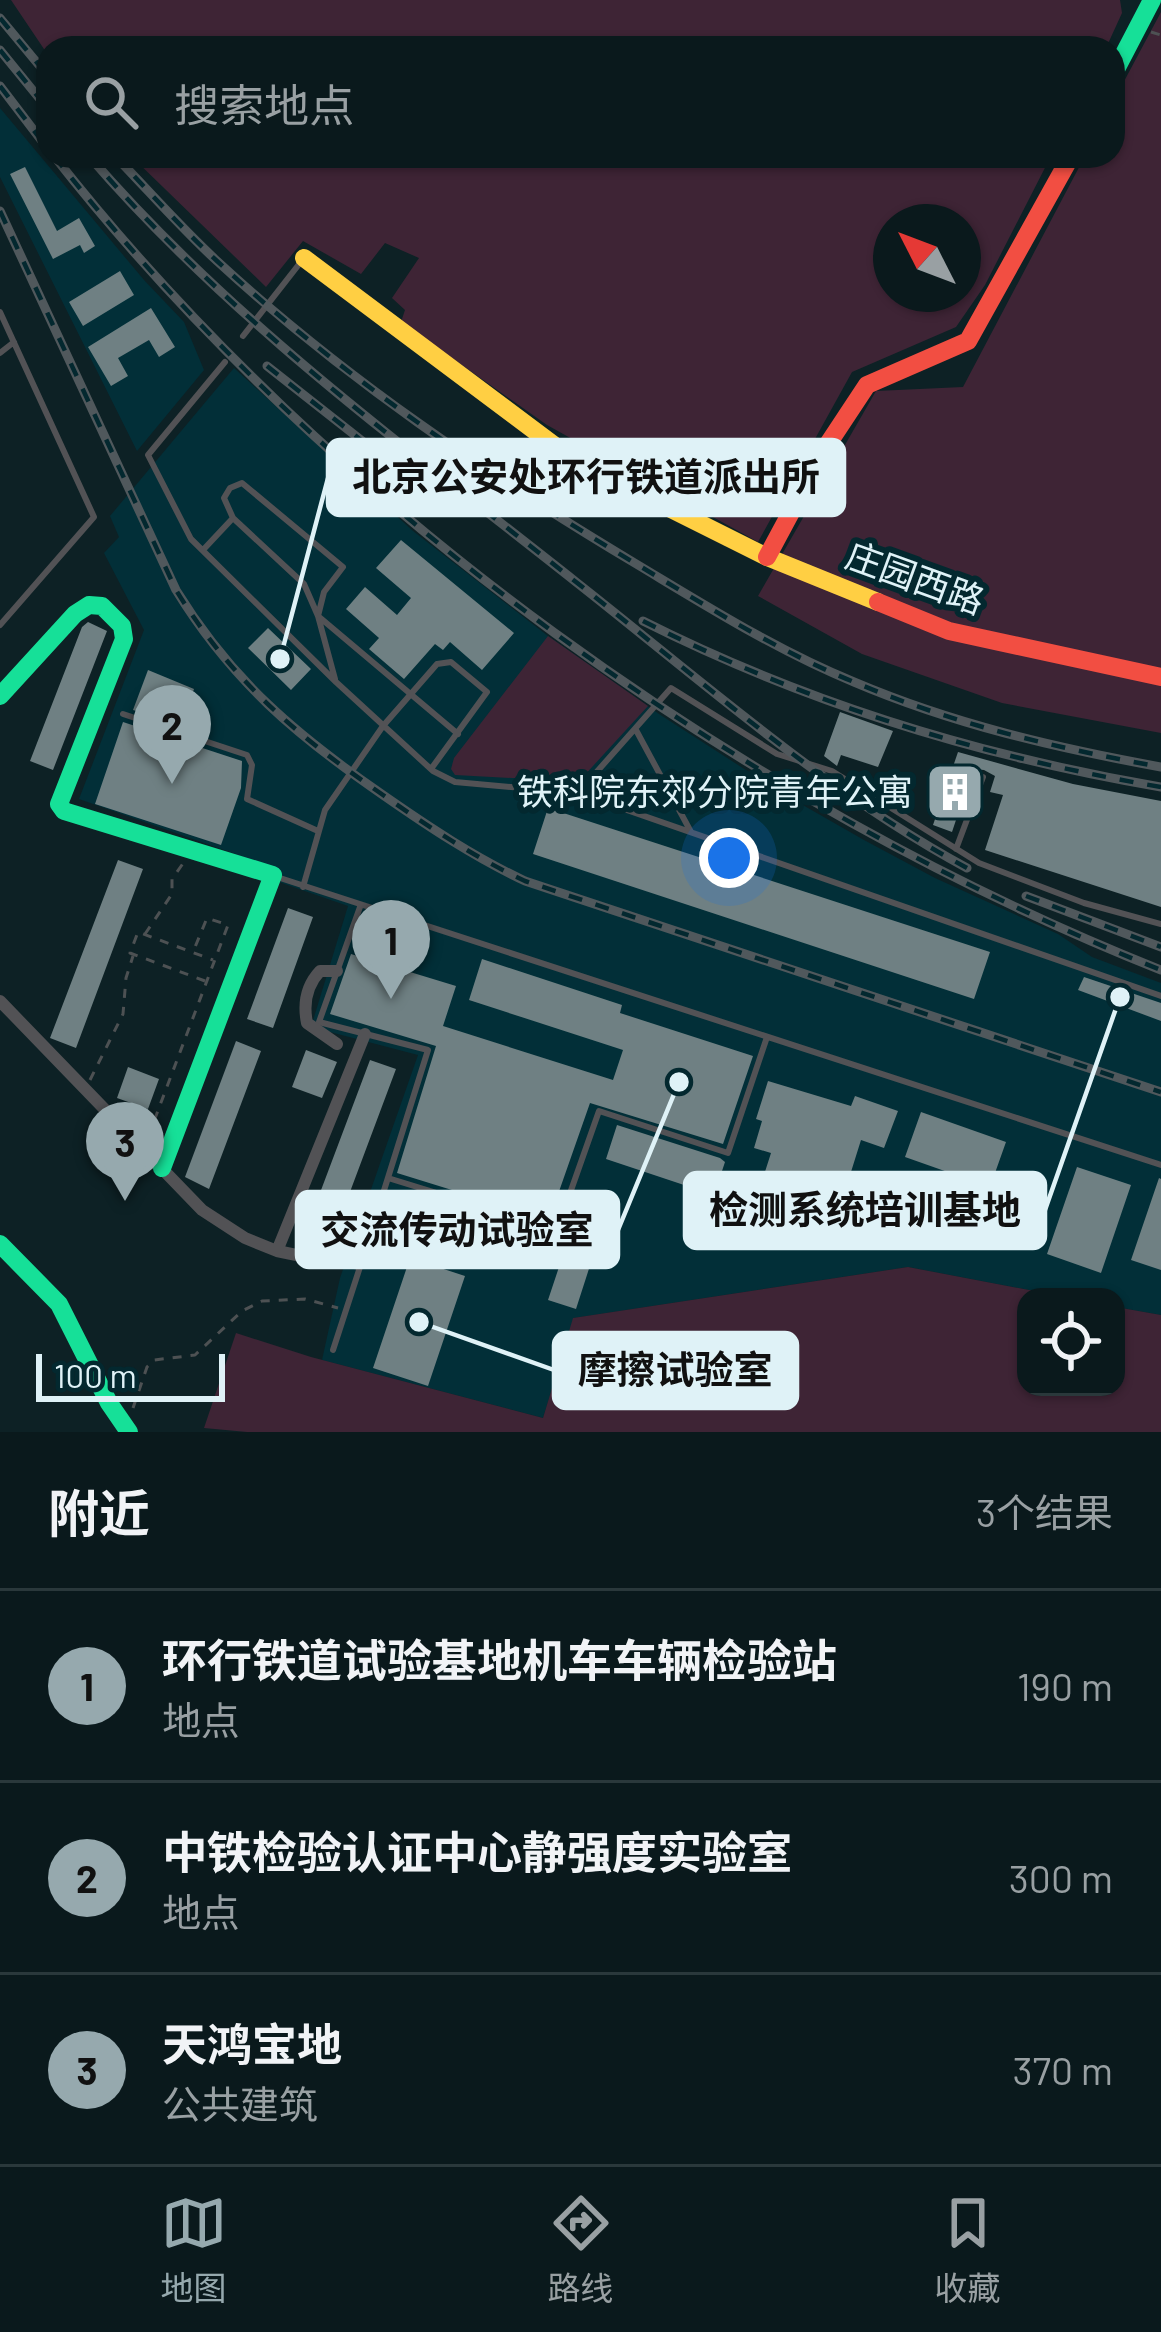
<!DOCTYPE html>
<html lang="zh">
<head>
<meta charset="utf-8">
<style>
  body { margin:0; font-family:Barlow,"Noto Sans SC",sans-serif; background:#182629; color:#f1f3f6 }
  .controls { position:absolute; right:36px; bottom:36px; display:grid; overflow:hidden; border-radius:24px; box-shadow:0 3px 9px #0004 }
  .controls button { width:108px; height:108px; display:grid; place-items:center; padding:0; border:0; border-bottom:3px solid #2a383b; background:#0a191c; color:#f1f3f6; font:60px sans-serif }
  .compass { position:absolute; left:873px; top:204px; width:108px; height:108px; border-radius:50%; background:#0a191c; box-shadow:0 3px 9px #0004; rotate:312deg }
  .scale { position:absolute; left:36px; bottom:30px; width:189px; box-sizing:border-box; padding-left:12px; border:6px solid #dff2f7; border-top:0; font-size:33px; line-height:42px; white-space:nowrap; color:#dff2f7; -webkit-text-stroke:9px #03282f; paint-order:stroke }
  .you { position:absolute; left:729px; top:858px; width:42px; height:42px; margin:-30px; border:9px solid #fff; border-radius:50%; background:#1a73e8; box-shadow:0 0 0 18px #1a73e833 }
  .badge { display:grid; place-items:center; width:78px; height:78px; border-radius:50%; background:#96a9ae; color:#111; font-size:39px; font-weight:700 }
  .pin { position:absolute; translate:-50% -99px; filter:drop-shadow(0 3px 6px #0008) }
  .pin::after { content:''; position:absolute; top:63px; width:42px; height:36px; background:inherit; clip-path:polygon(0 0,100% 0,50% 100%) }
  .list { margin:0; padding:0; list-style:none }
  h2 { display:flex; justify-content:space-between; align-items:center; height:156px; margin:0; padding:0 48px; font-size:51px }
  h2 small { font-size:39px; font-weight:400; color:#99a0a3 }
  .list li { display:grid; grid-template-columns:78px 1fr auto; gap:36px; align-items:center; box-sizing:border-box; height:192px; padding:0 48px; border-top:3px solid #2a383b }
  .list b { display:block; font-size:45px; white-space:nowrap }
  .list p { margin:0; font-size:39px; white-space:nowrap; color:#99a0a3 }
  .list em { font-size:39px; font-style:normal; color:#99a0a3 }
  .icon { flex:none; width:66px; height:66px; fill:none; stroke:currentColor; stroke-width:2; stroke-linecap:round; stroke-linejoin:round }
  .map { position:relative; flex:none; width:1161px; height:1432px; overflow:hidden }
  .search { position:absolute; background:#0a191c; box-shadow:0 3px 9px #0004; left:36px; right:36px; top:36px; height:132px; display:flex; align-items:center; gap:30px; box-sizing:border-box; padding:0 42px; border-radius:36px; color:#99a0a3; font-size:45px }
  .sheet { height:732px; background:#0a191c }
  nav { display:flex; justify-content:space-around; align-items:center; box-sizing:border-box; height:168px; border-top:3px solid #2a383b; background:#0a191c; font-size:33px; color:#99a0a3 }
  nav a { display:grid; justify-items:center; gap:6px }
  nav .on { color:#96a9ae }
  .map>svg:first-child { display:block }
  .built { fill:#022f38 }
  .green { fill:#3e2435; fill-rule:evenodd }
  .building { fill:#6f8083 }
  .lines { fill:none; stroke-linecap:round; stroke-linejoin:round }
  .path { stroke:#4d5153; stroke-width:3; stroke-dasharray:9 9; stroke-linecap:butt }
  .lane { stroke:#525255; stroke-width:6 }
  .street { stroke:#525255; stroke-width:12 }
  .fast { stroke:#16e098; stroke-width:18 }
  .slow { stroke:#ffcf43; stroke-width:18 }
  .jam { stroke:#f24e42; stroke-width:18 }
  .rail-casing { stroke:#50585c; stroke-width:9 }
  .rail { stroke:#03282f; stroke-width:4.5; stroke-dasharray:14; stroke-linecap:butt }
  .labels { text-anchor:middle; stroke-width:12; stroke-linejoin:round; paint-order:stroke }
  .street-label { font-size:36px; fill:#dff2f7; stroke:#03282f }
  .poi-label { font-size:36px; fill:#dff2f7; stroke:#03282f; text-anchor:end }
  .leader { fill:none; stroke:#dff2f7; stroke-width:4.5 }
  .callout-dot { fill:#dff2f7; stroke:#03282f; stroke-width:4.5 }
  .callout { fill:#dff2f7; stroke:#dff2f7; stroke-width:4.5 }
  .callout-label { font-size:39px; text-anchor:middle; font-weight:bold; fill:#111 }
</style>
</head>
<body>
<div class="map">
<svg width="1161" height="1432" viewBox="0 0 1161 1432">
  <rect width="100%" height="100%" fill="#0d2125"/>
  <path class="built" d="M0,108l144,172 40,42 20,48 -67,81 -137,-274z
    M234,368l179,163 135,105 111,78 121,78 84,48 71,38 123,56 34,23 69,26v332l-45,-8v-10h-50l-158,-30 -334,51 -31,100 -221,-58 18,-82 78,-223 -107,-28 37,-121 -72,-25 2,-12 -199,-70 65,-169 -40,-77 15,-16 -9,-21z"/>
  <path class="green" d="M11,0h1109l2,13 -16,35h-1058v7z
    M1161,12v721l-159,-30 -140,-49 -104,-58 118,-205 87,-4 122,-231h28v-54z
    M131,156h920l-66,129 -29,42 -104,45 -94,170 -211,-117 -146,-103 4,-12 -13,-12 27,-40 -34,-15 -24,31 -58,-33 -37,46zM891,222h72v72h-72z
    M548,636l100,70 -66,72 -14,3 -113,-6 -4,-6 3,-11z
    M908,1267l158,30h-40v90h90v-80l45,8v117h-914l-43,-4 32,-95 75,24 232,61 30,-100z"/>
  <path class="building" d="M25,167l32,64 22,-13 16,28 -11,7 -4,-8 -27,14 -43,-85z
    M120,271l14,24 -51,31 -14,-24z
    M151,308l24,39 -16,10 -10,-17 -31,18 10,18 -17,10 -23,-39z
    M401,540l113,93 -32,37 -32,-28 -7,8 -8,-6 -31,35 -35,-30 10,-11 -33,-29 19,-22 32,28 14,-17 -35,-30z
    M88,622l19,9 -54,139 -23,-9 52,-134z
    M268,628l43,41 -20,21 -43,-42z
    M148,670l46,19 -13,36 -48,-15z
    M840,712l53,19 -15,36 -37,-12 -4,11 -13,-10z
    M123,722l119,39 -1,27 -20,57 -126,-41z
    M958,752l115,32 88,17v106l-176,-57 18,-55 -13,-3 5,-16 -11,-6 -11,-1 -21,63 -19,-7z
    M548,808l442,144 -16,47 -441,-145z
    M118,860l25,9 -67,179 -26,-10z
    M288,908l25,9 -40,111 -26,-9z
    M351,954l105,32 -13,40 170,54 10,-30 -154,-50 13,-41 140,46 -2,8 133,43 -30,88 -133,-41 -41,117 -152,-47 39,-127 -106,-32z
    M1084,977l77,26v18l-83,-31z
    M236,1041l25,10 -52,138 -24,-12z
    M306,1050l31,12 -15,36 -30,-11z
    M370,1060l26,9 -67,179 -26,-10z
    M128,1067l31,12 -11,30 -31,-11z
    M768,1081l83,25 4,-10 43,15 -14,37 -23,-8 -21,67 -51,-15 2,-6 -28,-8 8,-25 -17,-5 8,-27 -6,-2z
    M921,1112l85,30 -16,45 -85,-30z
    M617,1125l103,33 5,4 -11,33 -108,-36z
    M1077,1167l54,18 -30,88 -54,-19z
    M1159,1178l2,1v91l-30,-10z
    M569,1237l27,10 -20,62 -28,-9z
    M410,1258l55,18 -37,110 -55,-18z"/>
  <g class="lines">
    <path class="path" d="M1151,32l10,3
      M145,934l27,-40v-15l12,-17
      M205,981l-75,-28 8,-21 75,28
      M90,1080l33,-66 3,-36 7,-22
      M148,1137l80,-212 -21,-7 -14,34
      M133,1408l14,-41 7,-7 41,-5 47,-44 20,-10 43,-2 33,9"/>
    <path class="lane" d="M0,312l94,205 -94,108
      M243,336l57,-73
      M0,353l14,-11
      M225,362l-77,93 43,84 145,143 97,89 22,11 123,11 93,-105 106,66 55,17 147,92 105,40 77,21
      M203,550l30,-32
      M335,679l-17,-63 6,-24 19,-25 -101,-84 -12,5 -6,10 9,20 71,66 14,32 140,118
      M123,714l124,41 5,10 -5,34 71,32
      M636,730l55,102
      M578,793l583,203
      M956,849l27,-72
      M277,877l884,288
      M303,887l22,-77 58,-84 54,-62 14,-2 36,30 -56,77
      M388,1178l169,52 42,-119 129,42 38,-113
      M335,1263l25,4 68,-217 -109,-28 41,-115
      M333,1350l27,-83"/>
    <path class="street" d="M0,1001l202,209 43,28 32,13 58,12
      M337,1044l-30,-21c-4,-20 -1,-37 13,-52h17
      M277,1251l88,-217"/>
    <path class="fast" d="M1113,75l39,-75
      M0,696l75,-82 14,-9 13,1 20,20 2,13 -65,165 5,7 209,64 -111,293
      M0,1244l59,60 50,99 20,29"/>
    <path class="slow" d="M304,258l271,203 192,96 111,45"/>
    <path class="jam" d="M767,557l59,-110 41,-62 101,-44 103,-185
      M878,602l71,29 212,46"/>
    <g class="rail-casing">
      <path id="rail" d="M0,18l48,58
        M0,50l48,59
        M0,86l48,63
        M54,156c277,353 691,649 1107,814
        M89,156c142,165 318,292 487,426 126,99 250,210 391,286
        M115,156c34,35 66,72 102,105 127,117 272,215 421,304 70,42 140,86 216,117 99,42 202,66 307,85
        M0,211l176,379c56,91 120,145 207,205 46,32 91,62 142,86l636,211
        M267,366l108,85 55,37
        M643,621c165,83 336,135 518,166
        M1026,896l135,51"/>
    </g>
    <use href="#rail" class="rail"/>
  </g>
  <defs>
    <g id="building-square" transform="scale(3)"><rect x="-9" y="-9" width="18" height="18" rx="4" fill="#96a9ae" stroke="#03282f"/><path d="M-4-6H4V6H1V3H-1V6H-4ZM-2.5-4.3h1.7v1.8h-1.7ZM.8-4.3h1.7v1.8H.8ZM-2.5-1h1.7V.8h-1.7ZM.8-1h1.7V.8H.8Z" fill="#fff"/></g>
  </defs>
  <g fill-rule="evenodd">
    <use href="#building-square" x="955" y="792"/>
  </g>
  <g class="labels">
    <g class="street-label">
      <text transform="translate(915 578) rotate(20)" y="13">庄园西路</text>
    </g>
    <g class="poi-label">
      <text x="913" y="805">铁科院东郊分院青年公寓</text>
    </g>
  </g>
  <path class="leader" d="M280 659L328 478M1120 997L1045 1210M679 1082L618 1230M419 1322L554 1370"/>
  <g class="callout-dot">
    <circle cx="280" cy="659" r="12"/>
    <circle cx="1120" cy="997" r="12"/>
    <circle cx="679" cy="1082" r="12"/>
    <circle cx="419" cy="1322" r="12"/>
  </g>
  <g class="callout">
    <rect x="328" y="440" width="516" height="75" rx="12"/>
    <rect x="685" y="1173" width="360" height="75" rx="12"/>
    <rect x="297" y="1192" width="321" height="75" rx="12"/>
    <rect x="554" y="1333" width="243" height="75" rx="12"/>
  </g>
  <g class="callout-label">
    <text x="586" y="491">北京公安处环行铁道派出所</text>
    <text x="865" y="1224">检测系统培训基地</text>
    <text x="457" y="1244">交流传动试验室</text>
    <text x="675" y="1384">摩擦试验室</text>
  </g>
</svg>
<div class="controls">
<button><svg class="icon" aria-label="locate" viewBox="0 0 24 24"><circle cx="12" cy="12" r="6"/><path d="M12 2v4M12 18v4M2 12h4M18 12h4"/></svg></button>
</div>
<svg class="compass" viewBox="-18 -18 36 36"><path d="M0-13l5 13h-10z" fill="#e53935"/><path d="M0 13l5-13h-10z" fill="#99a0a3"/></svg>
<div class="scale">100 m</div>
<div class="you"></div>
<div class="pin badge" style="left:391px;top:999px">1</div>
<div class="pin badge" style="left:172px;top:784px">2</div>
<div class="pin badge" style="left:125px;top:1201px">3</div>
<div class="search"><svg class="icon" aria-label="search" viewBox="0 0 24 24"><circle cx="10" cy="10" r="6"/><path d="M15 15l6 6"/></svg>搜索地点</div>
</div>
<section class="sheet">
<h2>附近<small>3个结果</small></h2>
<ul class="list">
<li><span class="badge">1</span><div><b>环行铁道试验基地机车车辆检验站</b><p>地点</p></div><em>190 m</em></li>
<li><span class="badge">2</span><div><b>中铁检验认证中心静强度实验室</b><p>地点</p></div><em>300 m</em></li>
<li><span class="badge">3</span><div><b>天鸿宝地</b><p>公共建筑</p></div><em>370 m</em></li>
</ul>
</section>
<nav>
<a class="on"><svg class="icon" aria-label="map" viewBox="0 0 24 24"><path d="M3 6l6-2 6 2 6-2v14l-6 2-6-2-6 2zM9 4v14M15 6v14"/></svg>地图</a>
<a><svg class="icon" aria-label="directions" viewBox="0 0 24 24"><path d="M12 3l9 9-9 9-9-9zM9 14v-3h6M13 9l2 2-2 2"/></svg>路线</a>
<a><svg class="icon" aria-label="saved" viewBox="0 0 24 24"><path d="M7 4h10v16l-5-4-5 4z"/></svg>收藏</a>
</nav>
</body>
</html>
